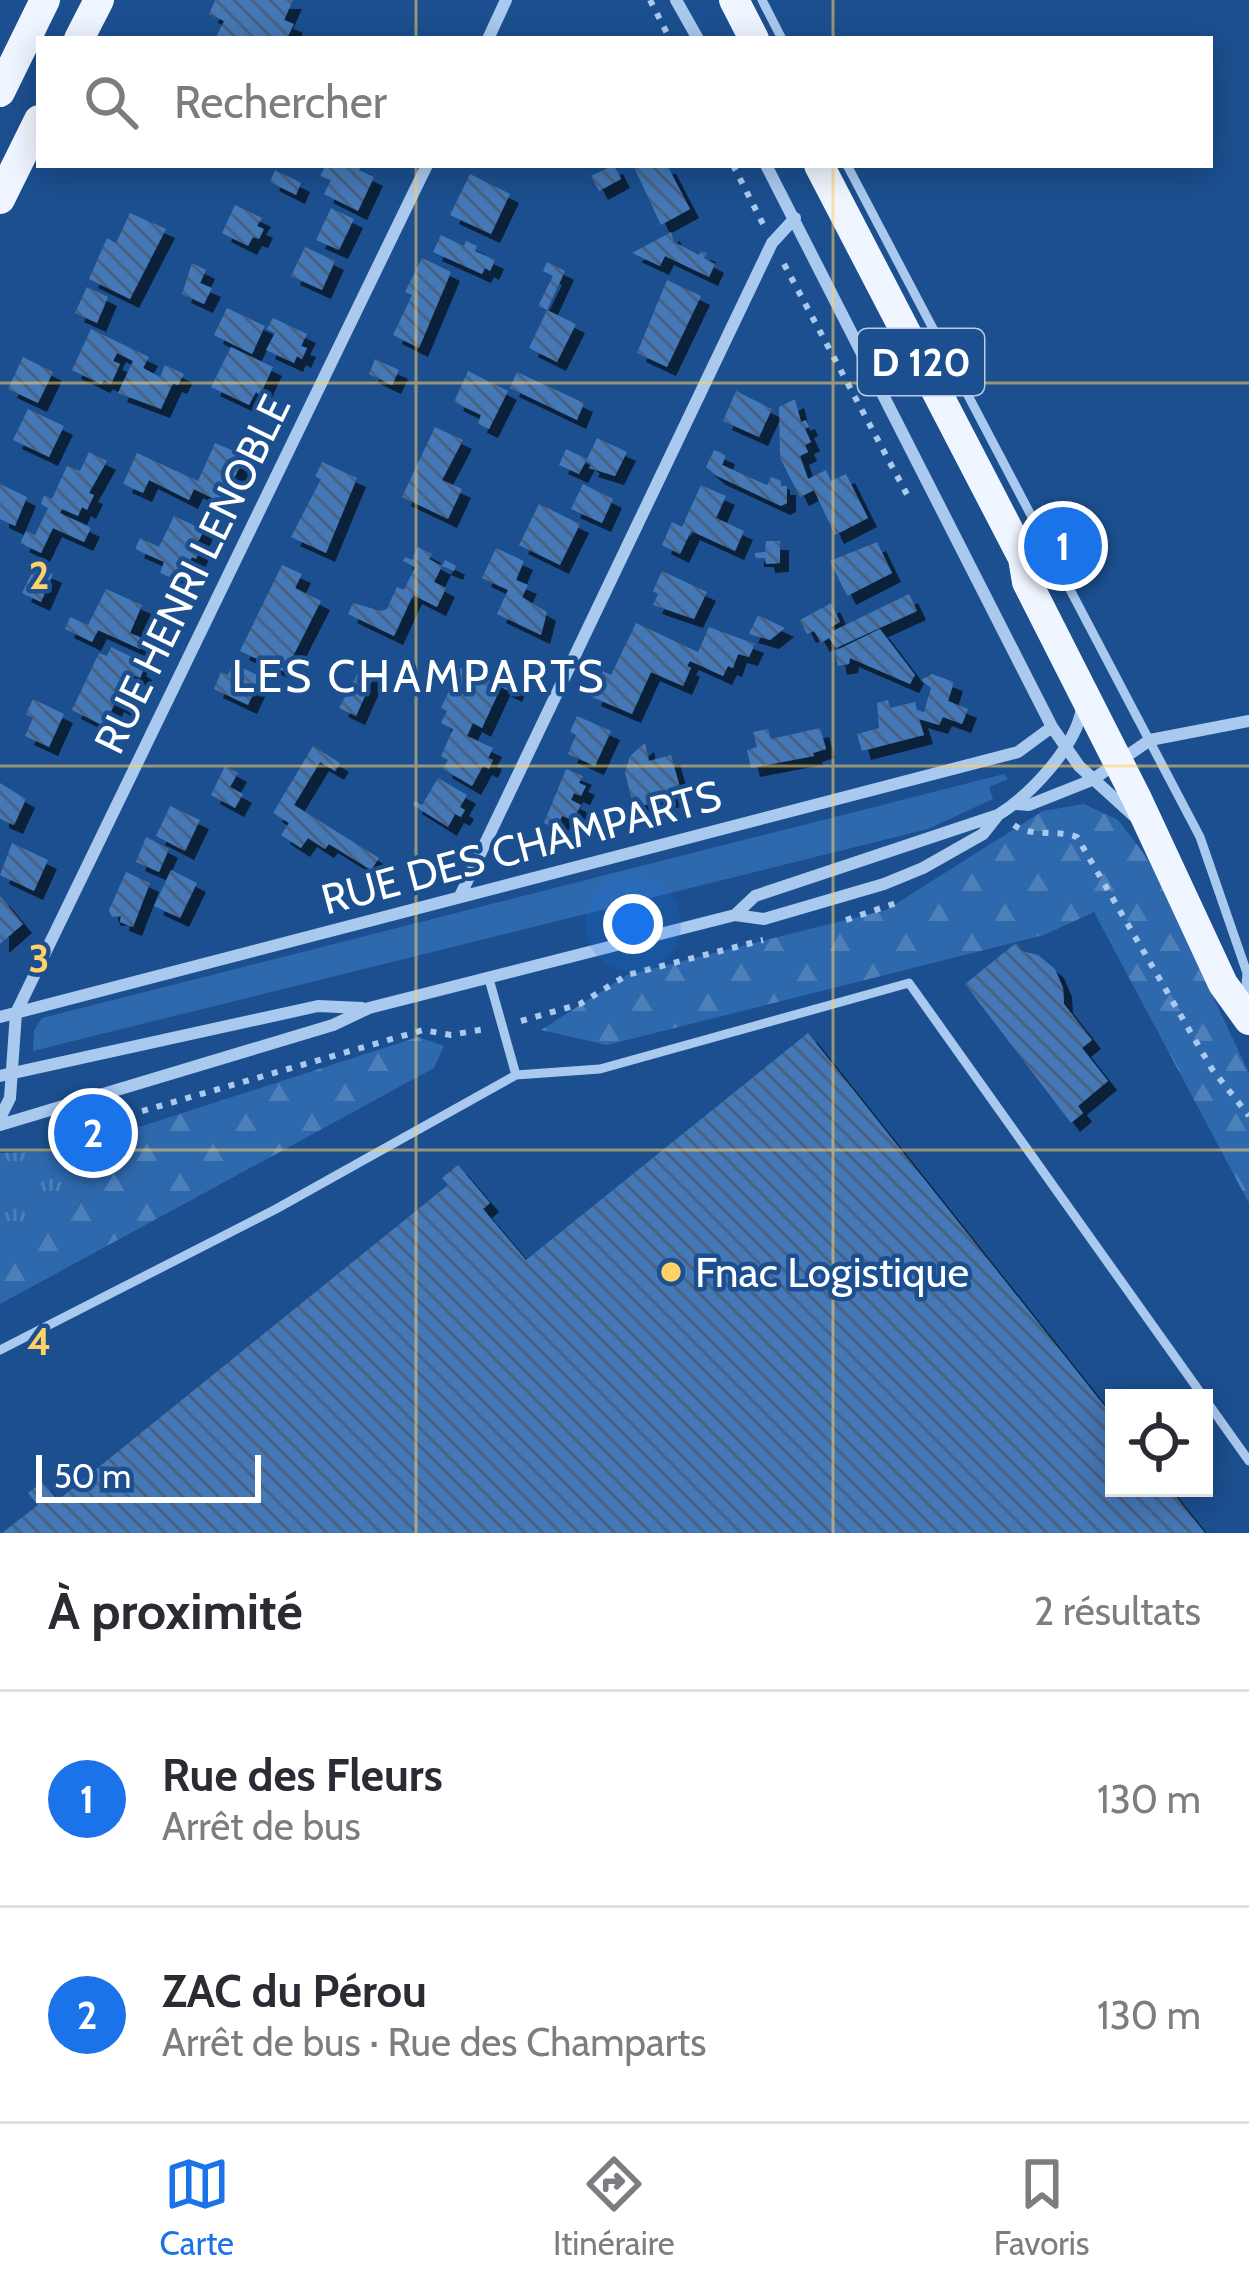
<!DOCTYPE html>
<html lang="fr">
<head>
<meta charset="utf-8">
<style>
  body { margin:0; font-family:Cabin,sans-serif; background:#f2f2f3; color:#2b2b33 }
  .controls { position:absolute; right:36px; bottom:36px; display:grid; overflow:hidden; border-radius:0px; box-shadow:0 6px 30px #0003 }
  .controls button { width:108px; height:108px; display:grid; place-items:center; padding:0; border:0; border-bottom:3px solid #e1e1e2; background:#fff; color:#2b2b33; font:60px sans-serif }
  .scale { position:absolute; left:36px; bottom:30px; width:225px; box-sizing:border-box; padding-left:12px; border:6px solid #fff; border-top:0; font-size:33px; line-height:42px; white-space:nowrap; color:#fff; -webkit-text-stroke:9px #1b4f8f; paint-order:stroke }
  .you { position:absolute; left:633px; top:924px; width:42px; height:42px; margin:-30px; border:9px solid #fff; border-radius:50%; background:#1a73e8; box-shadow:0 0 0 18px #1a73e833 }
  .badge { display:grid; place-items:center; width:78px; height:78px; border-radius:50%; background:#1a73e8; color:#fff; font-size:39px; font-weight:700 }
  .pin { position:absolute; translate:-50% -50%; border:6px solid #fff; box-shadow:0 3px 12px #0006 }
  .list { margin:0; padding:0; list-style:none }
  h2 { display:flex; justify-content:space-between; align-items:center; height:156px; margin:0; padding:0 48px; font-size:51px }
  h2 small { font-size:39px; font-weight:400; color:#7c7c81 }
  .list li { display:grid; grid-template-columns:78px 1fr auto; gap:36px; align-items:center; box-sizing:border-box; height:216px; padding:0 48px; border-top:3px solid #e1e1e2 }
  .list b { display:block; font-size:45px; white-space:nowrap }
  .list p { margin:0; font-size:39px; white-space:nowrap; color:#7c7c81 }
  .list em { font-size:39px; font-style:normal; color:#7c7c81 }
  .icon { flex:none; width:66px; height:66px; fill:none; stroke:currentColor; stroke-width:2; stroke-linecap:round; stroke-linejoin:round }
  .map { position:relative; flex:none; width:1249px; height:1533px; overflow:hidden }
  .search { position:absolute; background:#fff; box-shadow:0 6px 30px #0003; left:36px; right:36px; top:36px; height:132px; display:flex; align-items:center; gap:30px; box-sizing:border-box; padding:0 42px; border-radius:0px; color:#7c7c81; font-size:45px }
  .sheet { height:588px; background:#fff }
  nav { display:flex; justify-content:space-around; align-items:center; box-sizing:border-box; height:168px; border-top:3px solid #e1e1e2; background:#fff; font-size:33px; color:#7c7c81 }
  nav a { display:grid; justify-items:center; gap:6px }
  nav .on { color:#1a73e8 }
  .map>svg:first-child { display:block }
  .grass { fill:#2e69ad }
  .forest { fill:url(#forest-firs) }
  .park { fill:url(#park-tufts) }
  .building { fill:url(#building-back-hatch); filter:url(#shadow) }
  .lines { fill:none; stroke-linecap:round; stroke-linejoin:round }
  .path { stroke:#a9c9ee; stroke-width:6; stroke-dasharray:6 9; stroke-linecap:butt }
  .service { stroke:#a9c9ee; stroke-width:9 }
  .minor { stroke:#a9c9ee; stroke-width:12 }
  .primary { stroke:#f0f6ff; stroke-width:30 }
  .grid { fill:none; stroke:#ffd166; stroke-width:3; stroke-opacity:0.55 }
  .poi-dot { fill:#ffd166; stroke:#1b4f8f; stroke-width:4.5 }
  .labels { text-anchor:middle; stroke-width:9; stroke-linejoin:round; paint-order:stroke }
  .shield { fill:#1b4f8f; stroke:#bbcadd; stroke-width:3 }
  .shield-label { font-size:39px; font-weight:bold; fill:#fff }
  .street-label { font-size:42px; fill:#fff; stroke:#1b4f8f }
  .poi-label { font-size:42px; fill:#fff; stroke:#1b4f8f; text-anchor:start }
  .neighbourhood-label { font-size:45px; letter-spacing:3px; fill:#fff; stroke:#1b4f8f }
  .grid-label { font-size:39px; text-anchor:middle; font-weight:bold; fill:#ffd166; stroke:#1b4f8f; stroke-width:9; stroke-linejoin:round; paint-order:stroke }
</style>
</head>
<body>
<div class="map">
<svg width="1249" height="1533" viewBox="0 0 1249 1533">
  <defs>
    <pattern id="forest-firs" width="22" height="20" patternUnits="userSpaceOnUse" patternTransform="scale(3)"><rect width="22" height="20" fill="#2e69ad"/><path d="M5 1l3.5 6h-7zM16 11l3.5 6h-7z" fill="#4d80b9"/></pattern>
    <pattern id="park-tufts" width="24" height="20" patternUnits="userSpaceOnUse" patternTransform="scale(3)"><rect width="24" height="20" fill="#2e69ad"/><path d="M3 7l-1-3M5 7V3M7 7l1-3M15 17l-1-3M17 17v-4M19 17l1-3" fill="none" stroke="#4d80b9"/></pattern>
    <pattern id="building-back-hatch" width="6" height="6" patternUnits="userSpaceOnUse" patternTransform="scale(3)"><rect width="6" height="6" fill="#4478b7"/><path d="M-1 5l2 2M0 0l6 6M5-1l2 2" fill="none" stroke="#486282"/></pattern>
    <filter id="shadow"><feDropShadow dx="9" dy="9" stdDeviation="0" flood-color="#0009"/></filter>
  </defs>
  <rect width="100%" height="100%" fill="#1b4f8f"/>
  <path class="grass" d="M1004,774l4,5 -19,8 4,12 -65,30 -895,222 1,-21 8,-12z"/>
  <path class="forest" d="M1084,804l34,16 30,39 101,214v130l-155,-291 -50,23 -437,110 -66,-15 86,-55 259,-65 157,-99z
    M418,1037l26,9 -10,22 -434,236v-51l43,-32 36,-14 9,-39 -23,-17z"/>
  <path class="park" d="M65,1151l23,17 -9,39 -36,14 -43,32v-100z"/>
  <path class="building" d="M215,0h78l-9,20 10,4 -6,12 7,3h-80l9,-18 -15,-7z
    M326,165h36l-3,5 15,7 -16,34 -34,-17 7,-14 -11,-4z
    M614,165l7,14 -22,12 -8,-15z
    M633,165h34l23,44 -29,16z
    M275,170l26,13 -5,12 -26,-13z
    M470,174l40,20 -19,40 -41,-19z
    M235,205l27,13 -5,8 7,3 -5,10 -6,-2 -5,9 -26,-13z
    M331,208l23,11 -15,31 -23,-10z
    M130,213l36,16 -36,70 -41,-20 18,-41 9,5z
    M671,232l3,10 25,13 2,-4 6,2 -3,5 11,6 -6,13 -44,-21 -5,10 -28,-13z
    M441,235l23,11 2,-5 11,5 -2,5 20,9 -5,11 -5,-3 -3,6 -49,-22z
    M305,247l30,14 -13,29 -31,-14z
    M422,258l29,14 -32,76 -26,-13 19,-40 -7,-3z
    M547,262l18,9 -18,39 -9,-4 15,-30 -10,-5z
    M192,263l14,7 -6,13 12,5 -8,16 -22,-10z
    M667,280l34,16 -34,71 -30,-14z
    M87,287l21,10 -11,26 -22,-10z
    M227,308l38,18 -13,28 -38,-19z
    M547,310l29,14 -19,38 -28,-14z
    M273,318l34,16 -6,12 6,2 -5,11 -5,-3 -3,7 -28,-13 9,-17 -8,-4z
    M91,329l58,28 -6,11 17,9 5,-12 19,9 -6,11 -5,-2 -12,26 -43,-16 15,-32 -16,-8 -4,8 7,3 -9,20 -7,-4 -3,4 -29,-14z
    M231,347l42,20 -13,28 -4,-3 -7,13 -38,-18z
    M23,357l30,15 -15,31 -30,-14z
    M375,359l24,11 -7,15 -23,-11z
    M468,371l40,20 -19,38 -11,-5 3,-9 -27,-13z
    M517,372l67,31 -7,17 -67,-32z
    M736,391l36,18 -13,28 -36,-16z
    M795,399l6,23 5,-2 3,7 -4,2 6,13 -6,3 3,7 -8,4 8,23 18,-9 5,11 15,-7 22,44 -33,17 -21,-45 -14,7 -20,-39 -1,-51z
    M28,409l36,17 -15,31 -36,-17z
    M435,427l28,13 -21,40 20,9 -14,30 -46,-22z
    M597,438l30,14 -12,24 -26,-8 2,-3 -5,-4 -7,13 -20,-9 7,-16 21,10z
    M215,443l30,13 -23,47 -28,-14 -5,11 -40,-20 -6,13 -20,-9 14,-31 61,28z
    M714,450l12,5 -4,10 45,20 4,-8 10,4v5h6v17l-6,3 -64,-30 -11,-9z
    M89,452l18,9 -18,32 5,2 -7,15 -5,-3 -4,9 -16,-7 -2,4 31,15 -7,14 -31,-14 -12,25 -21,-10 6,-12 9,4 13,-27 -7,-4 3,-9 8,4 15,-33 13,5z
    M322,462l35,16 -31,75 -35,-16 30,-58 -6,-2z
    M0,484l27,13 -12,29 -15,-7z
    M583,484l30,15 -11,24 -31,-14z
    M701,485l25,11 -10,22 28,13 -9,20 -44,-20 -11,23 -18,-9 10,-23 10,5z
    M539,504l41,20 -20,41 -41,-20z
    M174,516l30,14 -8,16 5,2 -5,11 -4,-2 -13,24 -19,-8 4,-11 -29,-13 5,-11 19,9z
    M766,541h14v22l-14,1 -1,-6h-10v-5l10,-1z
    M877,542l15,31 -45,23 -17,-35z
    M418,547l14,7 -3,5 13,7 3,-6 11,6 -2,5 -12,-5 -8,16 12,6 -9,19 -24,-12 -19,41 -46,-22 5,-11 28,8 6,-2 10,-22 7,3 11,-23 -12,-6 2,-4 7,3z
    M496,548l28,13 -8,19 12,5 -6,12 25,15 -6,23 -44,-21 11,-24 -26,-12z
    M282,565l20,9 -7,14 26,13 -36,71 -45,-21z
    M35,566l18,8 -12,28 -19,-9z
    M662,571l45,21 -13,27 -41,-14 5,-11 -5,-3z
    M106,589l36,16 -12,28 14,6 -4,10 -42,-19 -6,12 -27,-13 5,-12 18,8z
    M909,594l8,17 -81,37 -7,-10 -8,5 -7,-12 -7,3 -7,-14 31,-17 9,19 -9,5 2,4z
    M758,615l27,13 -15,12 -21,-6z
    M636,623l62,29 11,-25 46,17 -6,13 -11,-3 -5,14 -5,-2 -5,10 -33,-15 -3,5 4,2 -8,18 -32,-14 -19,42 -40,-17 11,-26 8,4z
    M880,629l35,46 -5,9 -60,-26 -1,6 -11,2 -3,-15z
    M111,647l29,14 -3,6 6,4 -3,7 -7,-3 -11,32 -7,-4 -11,23 -32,-16 27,-57 8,3z
    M233,663l28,14 -13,28 -34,-16 7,-17 7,3z
    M460,668l30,13 5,-11 23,11 -5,12 -12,-6 -19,41 -9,-5 -6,13 26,12 -5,10 5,2 -4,9 -6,-3 -11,20 -29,-17 5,-9 -7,-4 12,-27 -12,-6 6,-12 -6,-3z
    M360,669l14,7 -18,40 -17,-8z
    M932,674l22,8 -6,19 20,8 -6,15 -19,-7 -4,8 -20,-6 5,16 -62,16 -5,-17 22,-6 -2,-25 11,-3 2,8 25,-6 2,8 7,2 7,-24 -10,-8z
    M33,699l31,15 -15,33 -24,-11 8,-18 -7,-4z
    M577,716l34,15 -16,35 -27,-12 8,-19 -6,-3z
    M820,728l6,21 -13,4 1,3 -63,12 -4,-18 10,-3 -4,-15 15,-3 3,10z
    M645,743l4,18 22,-6 11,40 -48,13 -9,-35 5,-17z
    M313,746l27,17 -5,8 -15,-9 -26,43 85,53 -8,12 -42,-26 -4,5 -17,-11 -7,10 -20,-13 8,-12 -16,-10z
    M225,766l13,7 -8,14 13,7 -8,14 -24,-13z
    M566,769l17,7 -4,7 7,3 -5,10 -7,-3 -3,7 10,5 -8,15 -11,-4 -6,13 -12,-6z
    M438,778l29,17 -7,12 5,3 -4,7 -6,-3 -7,13 -35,-22 2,-4 7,4z
    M0,783l26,16 -12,26 -14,-6z
    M170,806l30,14 -15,31 -29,-15z
    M146,837l23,12 -10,23 -23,-10z
    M12,843l36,17 -14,31 -34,-16z
    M171,870l26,13 -17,35 -26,-12z
    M126,872l24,11 -17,44 -13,-5 1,-6 -9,1 -3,-7z
    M0,896l23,28 -23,20z
    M1016,943l6,8 16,4 17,14 8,19 1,16 28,36 -10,8 26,33 -30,25 5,7 -12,10 -106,-139z
    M808,1033l306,385v70h55l36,45h-1203l36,-28 -10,-12 14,-11 16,18 390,-315 -6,-7 16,-13 32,38 -7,6 43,51z"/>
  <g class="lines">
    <path class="path" d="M650,0l20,39
      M733,165l31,61
      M784,264l127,238
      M1014,825c17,13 42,4 63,12l135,232 37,47
      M846,920l50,-17
      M521,1021l59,-17 47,-29 136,-35
      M98,1120l41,-8 284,-82 28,5 34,-6"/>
    <path class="service" d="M762,0l20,39
      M847,165l353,672 47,136 -2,24
      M489,979l27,96
      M0,1350l276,-141 240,-134 84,-6 309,-86 340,478"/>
    <path class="minor" d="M676,0l22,39
      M488,39l18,-39
      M766,165l286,562 27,39 55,50
      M1016,804l13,1 63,-25 58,-40 99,-19
      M460,896l312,-653 23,-25
      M735,915l20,-19 243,-81c32,-20 78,-68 84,-107
      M0,1017l1018,-265 34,-25
      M0,1076l318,-70 44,2
      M0,1118l10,-20 6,-85 411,-848
      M0,1125l333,-100 36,-17 366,-93 29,4 120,-35 39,-16 60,-34 15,-19"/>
    <path class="primary" d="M734,0l20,39
      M79,39l20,-39
      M0,92l45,-92
      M819,165l204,393 4,24 110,217 86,185 26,36
      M0,199l39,-79"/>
  </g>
  <path class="grid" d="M416,0v39M833,0v39M416,165v1368M833,165v1368M0,383h1249M0,766h1249M0,1150h1249"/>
  <circle class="poi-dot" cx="671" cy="1272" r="12"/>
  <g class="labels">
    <rect class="shield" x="858" y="329" width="126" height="66" rx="9"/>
    <g class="shield-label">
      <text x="921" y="376">D 120</text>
    </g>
    <g class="street-label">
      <text transform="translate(192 574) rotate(-64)" y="15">RUE HENRI LENOBLE</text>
      <text transform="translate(521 847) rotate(-15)" y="15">RUE DES CHAMPARTS</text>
    </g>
    <g class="poi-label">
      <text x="695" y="1287">Fnac Logistique</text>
    </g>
    <g class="neighbourhood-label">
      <text x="419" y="692">LES CHAMPARTS</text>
    </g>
  </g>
  <g class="grid-label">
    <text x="39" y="589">2</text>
    <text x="39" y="972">3</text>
    <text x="39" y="1355">4</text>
  </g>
</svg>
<div class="controls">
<button><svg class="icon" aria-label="locate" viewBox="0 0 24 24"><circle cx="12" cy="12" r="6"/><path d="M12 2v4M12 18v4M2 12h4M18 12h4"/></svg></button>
</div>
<div class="scale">50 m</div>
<div class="you"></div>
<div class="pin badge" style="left:1063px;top:546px">1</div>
<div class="pin badge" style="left:93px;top:1133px">2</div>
<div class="search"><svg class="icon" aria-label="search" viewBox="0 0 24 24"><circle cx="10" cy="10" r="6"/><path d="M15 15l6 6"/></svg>Rechercher</div>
</div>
<section class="sheet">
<h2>À proximité<small>2 résultats</small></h2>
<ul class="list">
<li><span class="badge">1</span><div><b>Rue des Fleurs</b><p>Arrêt de bus</p></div><em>130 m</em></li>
<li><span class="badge">2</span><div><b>ZAC du Pérou</b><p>Arrêt de bus · Rue des Champarts</p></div><em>130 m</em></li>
</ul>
</section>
<nav>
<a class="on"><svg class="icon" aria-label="map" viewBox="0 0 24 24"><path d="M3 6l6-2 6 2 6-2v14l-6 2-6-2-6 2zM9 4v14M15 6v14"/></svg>Carte</a>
<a><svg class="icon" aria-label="directions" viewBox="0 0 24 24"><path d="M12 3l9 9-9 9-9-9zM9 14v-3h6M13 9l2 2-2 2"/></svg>Itinéraire</a>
<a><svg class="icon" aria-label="saved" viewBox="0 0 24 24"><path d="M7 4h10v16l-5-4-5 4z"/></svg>Favoris</a>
</nav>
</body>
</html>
